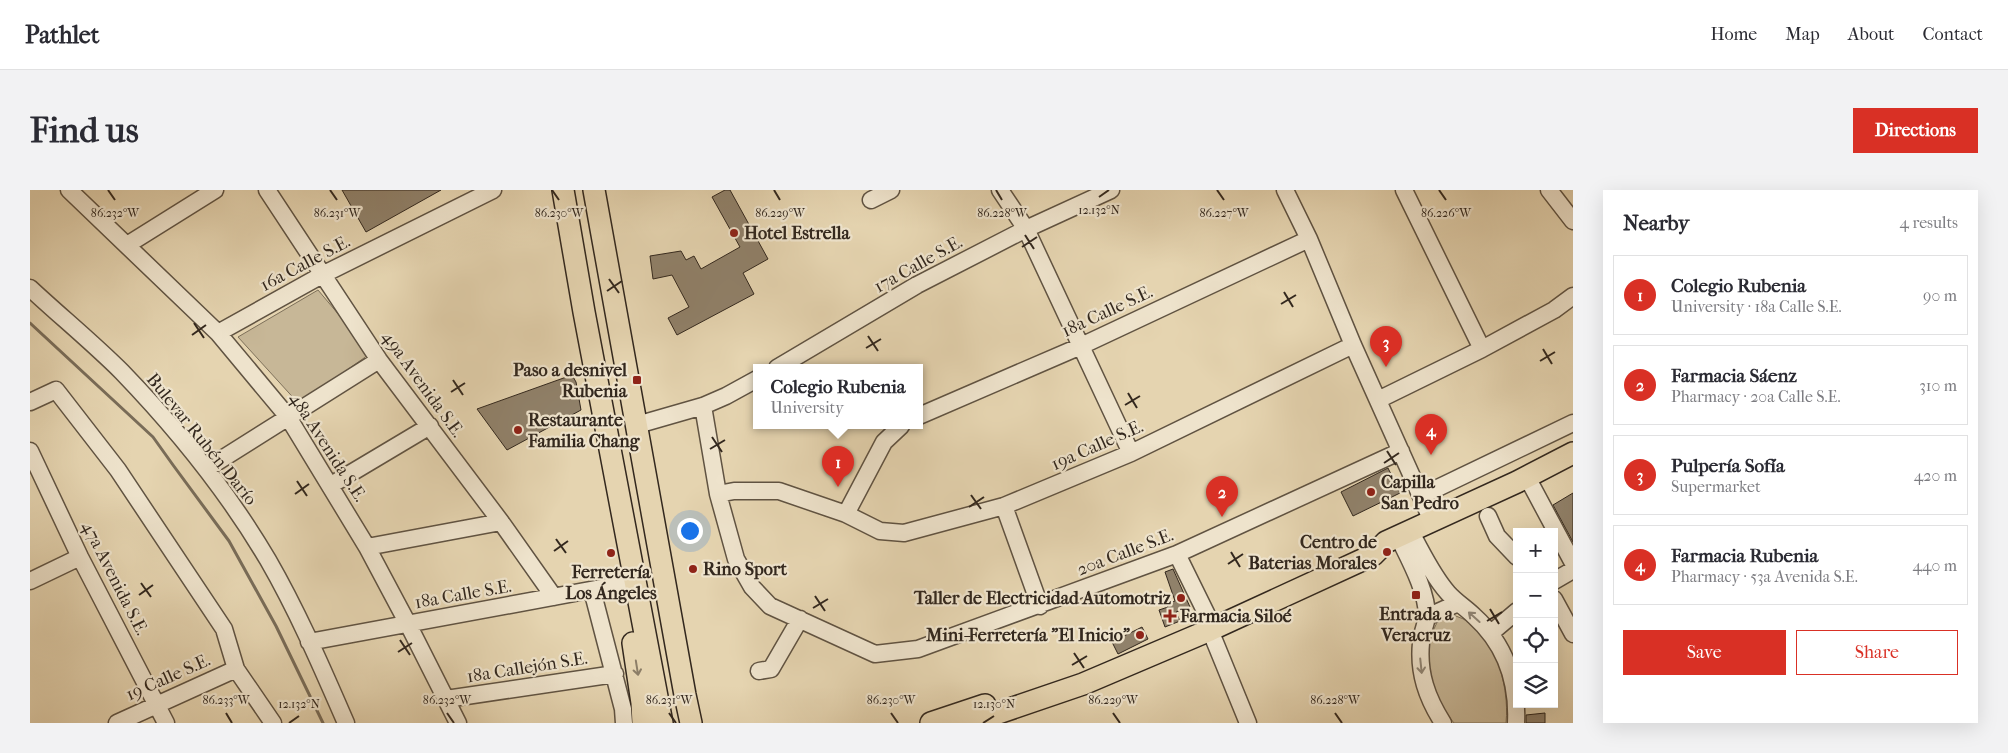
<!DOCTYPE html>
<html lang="en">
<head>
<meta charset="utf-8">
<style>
  body { margin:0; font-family:"IM FELL French Canon",serif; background:#f2f2f3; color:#2b2b33 }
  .controls { position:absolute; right:15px; bottom:15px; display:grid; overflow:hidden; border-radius:0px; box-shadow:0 5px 20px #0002 }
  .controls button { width:45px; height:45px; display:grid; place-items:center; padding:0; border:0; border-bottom:1px solid #e1e1e2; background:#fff; color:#2b2b33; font:25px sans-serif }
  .you { position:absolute; left:659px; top:340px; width:18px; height:18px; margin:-12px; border:4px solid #fff; border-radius:50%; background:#1a73e8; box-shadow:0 0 0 8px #1a73e833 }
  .badge { display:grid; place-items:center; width:32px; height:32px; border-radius:50%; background:#d93025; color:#fff; font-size:16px; font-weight:700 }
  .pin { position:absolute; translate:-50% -41px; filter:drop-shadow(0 1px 2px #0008) }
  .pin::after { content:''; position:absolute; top:26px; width:18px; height:15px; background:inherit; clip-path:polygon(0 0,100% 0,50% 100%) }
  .popup { position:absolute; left:723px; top:174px; width:170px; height:65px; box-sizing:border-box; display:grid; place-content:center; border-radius:0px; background:#fff; filter:drop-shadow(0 1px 4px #0005); font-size:16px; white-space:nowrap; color:#7c7c81 }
  .popup b { font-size:19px; color:#2b2b33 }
  .popup::after { content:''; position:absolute; left:50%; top:100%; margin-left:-10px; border:10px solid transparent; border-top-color:#fff }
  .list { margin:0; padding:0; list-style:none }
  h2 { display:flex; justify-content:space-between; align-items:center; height:65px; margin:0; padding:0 20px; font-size:21px }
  h2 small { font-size:16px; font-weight:400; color:#7c7c81 }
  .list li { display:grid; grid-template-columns:32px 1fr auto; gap:15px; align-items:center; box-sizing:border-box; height:80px; margin:0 10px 10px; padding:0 10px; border:1px solid #e1e1e2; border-radius:0px }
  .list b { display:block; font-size:19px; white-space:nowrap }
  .list p { margin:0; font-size:16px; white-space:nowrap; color:#7c7c81 }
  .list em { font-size:16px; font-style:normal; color:#7c7c81 }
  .actions { display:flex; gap:10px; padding:15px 20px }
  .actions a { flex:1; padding:11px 0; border:1px solid #d93025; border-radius:0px; text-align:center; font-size:18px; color:#d93025 }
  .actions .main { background:#d93025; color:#fff }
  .icon { flex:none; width:28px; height:28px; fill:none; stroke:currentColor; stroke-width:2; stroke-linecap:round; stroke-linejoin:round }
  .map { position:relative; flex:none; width:1543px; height:533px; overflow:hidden; border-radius:0px }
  header { display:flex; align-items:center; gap:30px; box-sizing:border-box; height:70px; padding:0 25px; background:#fff; border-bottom:1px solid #e1e1e2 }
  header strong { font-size:24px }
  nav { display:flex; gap:28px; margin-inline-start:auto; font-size:18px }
  .intro { display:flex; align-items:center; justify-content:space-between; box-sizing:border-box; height:120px; padding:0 30px }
  h1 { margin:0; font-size:35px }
  .button { padding:12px 22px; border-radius:0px; background:#d93025; color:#fff; font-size:18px; font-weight:700 }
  main { display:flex; gap:30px; padding:0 30px }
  aside { flex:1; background:#fff; border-radius:0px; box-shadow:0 5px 20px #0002 }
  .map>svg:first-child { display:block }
  .green { fill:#c7b797; stroke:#7d705a }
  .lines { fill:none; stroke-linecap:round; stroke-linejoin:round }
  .stream { stroke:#796c58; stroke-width:3 }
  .building { fill:#90816a; stroke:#33281e }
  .minor-casing { stroke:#605342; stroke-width:19 }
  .major-casing { stroke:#33281e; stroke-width:24 }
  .minor { stroke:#eee3cc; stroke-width:16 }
  .major { stroke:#e5d4b0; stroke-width:21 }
  .oneway { stroke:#908675 }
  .oneway2 { stroke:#8c7e67 }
  .ticks { fill:none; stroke:#33281e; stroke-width:2 }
  .poi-dot { fill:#8f2418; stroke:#eee3cc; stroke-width:2 }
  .labels { text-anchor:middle; stroke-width:4.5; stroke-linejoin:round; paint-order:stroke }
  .poi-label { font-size:18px; font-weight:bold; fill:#33281e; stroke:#eee3cc; text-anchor:start }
  .street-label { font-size:18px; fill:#33281e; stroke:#eee3cc }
  .ticks-label { font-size:12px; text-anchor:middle; fill:#33281e; stroke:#eee3cc; stroke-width:4.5; stroke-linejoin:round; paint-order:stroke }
</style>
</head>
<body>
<header>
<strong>Pathlet</strong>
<nav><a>Home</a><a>Map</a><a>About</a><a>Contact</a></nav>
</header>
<div class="intro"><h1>Find us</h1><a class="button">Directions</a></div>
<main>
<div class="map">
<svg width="1543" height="533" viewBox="0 0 1543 533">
  <rect width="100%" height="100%" fill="#e5d4b0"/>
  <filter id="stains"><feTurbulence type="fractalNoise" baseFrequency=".004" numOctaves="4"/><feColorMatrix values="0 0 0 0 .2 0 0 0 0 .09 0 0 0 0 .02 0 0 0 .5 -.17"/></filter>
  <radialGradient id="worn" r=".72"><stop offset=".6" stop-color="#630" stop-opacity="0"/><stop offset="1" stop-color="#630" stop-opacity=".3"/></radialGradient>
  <path class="green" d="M288,100l53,63 -72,51 -61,-67z
    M1417,424c46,6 63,70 59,109h-52c-20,-24 -33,-61 -21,-91 3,-9 6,-14 14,-18z"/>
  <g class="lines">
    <path class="stream" d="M0,133l123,114 20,28 56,76 47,85 47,97"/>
  </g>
  <path class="building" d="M312,0h99l-75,42z
    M695,0h5l38,69 -25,14 11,21 -77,41 -9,-17 21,-11 -17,-32 -19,4 -3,-23 31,-5 5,9 8,-4 7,13 39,-22 -28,-50z
    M542,185l4,7 5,28 -74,40 -30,-41z
    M1358,278l12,25 -47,23 -12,-24z
    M1543,303v49l-20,-37z
    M1143,379l17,38 -14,5 4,9 -15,6 -6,-17 9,-3 -2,-3 9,-3 -10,-29z
    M1112,437l6,12 -30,15 -6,-12z
    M1515,523v10h-19v-8z"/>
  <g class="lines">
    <g class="minor-casing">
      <path id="minor" d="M39,0l149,143 70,84 79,130 41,77 50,99
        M237,0l112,170 122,162 53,75
        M970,0l26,39 105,224
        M1255,0l24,49 44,106 79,176
        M1374,0l78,159
        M1519,0l24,31
        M841,10l20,-10
        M97,55l88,-55
        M0,98c30,28 63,55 92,84 53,55 107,122 146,188 30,52 54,108 78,163
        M188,143l104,-58 171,-85
        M747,178l140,-83 109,-56 85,-39
        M1348,210l104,-51 72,-39 19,-14
        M0,212l26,-12 62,80 106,159 12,40 37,54
        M673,216l15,88 18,65 16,28 18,19 105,48 43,-5 259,-95 224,-103
        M889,226l162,-70 228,-107
        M607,235l66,-19 23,-10 31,-17
        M0,261l50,106 86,166
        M176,279l173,-109
        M1497,287l46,86
        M301,295l99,-59
        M688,304l16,-3h45l67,23 34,17 24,2 100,-27 127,-53 222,-108
        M1391,306l152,-73
        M974,316l36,100
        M816,324l38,-72 17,-16
        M1458,326l9,20 20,21
        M1380,341c12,21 22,44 38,62 8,9 18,15 26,23 31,28 44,66 42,107
        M1368,346c11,23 29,55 29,80 -1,9 -6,18 -6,27 -3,30 6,55 22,80
        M337,357l134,-25
        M1147,364l31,63
        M0,391l50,-24
        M1524,391l19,-11
        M562,400l31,119 1,14
        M1524,409l19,35
        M1397,427l31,-14
        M1180,440l38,93
        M1461,443l26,-22
        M279,452l314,-58
        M729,481l12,-2 29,-50
        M416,509l169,-25
        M87,533l119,-54"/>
    </g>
    <g class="major-casing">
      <path id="major" d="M533,0l21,122 78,411
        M564,0l91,505 6,28
        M603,453l9,60 1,20
        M901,533l54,-18
        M939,533l114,-39 127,-54 163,-75 13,-13 131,-60 56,-29"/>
    </g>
    <use href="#minor" class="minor"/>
    <use href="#major" class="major"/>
  </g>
  <defs><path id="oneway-shaft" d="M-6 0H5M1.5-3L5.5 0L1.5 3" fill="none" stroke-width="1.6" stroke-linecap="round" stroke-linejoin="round" transform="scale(1.25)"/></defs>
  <g class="oneway">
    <use href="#oneway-shaft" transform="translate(1444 427) rotate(-138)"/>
    <use href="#oneway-shaft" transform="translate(1391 476) rotate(84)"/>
  </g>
  <use class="oneway2" href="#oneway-shaft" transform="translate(607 478) rotate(81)"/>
  <path class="ticks" d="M78,0l7,10M300,0l7,10M522,0l7,10M744,0l6,10M966,0l6,10M1187,0l7,10M1409,0l7,10M1069,7l10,-7M995,45l9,14M992,57l15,-10M579,89l10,14M577,101l15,-10M1254,102l9,15M1251,114l15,-9M164,133l10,15M162,145l14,-10M838,146l10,15M836,158l15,-9M1513,159l9,15M1510,171l15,-9M423,190l10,15M421,202l14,-9M1098,203l9,15M1095,215l15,-9M682,247l10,15M680,259l15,-9M1357,261l9,14M1354,273l15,-10M267,291l10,15M265,304l14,-10M941,305l10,14M939,317l15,-10M526,349l10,14M524,361l14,-10M1201,362l9,15M1198,374l15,-10M111,393l10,14M109,405l14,-10M785,406l10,15M783,418l15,-9M1460,419l9,15M1457,431l15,-9M370,450l10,15M368,462l14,-9M1044,463l10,15M1042,475l15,-9M196,523l6,10M417,523l7,10M639,523l7,10M861,523l7,10M1083,523l7,10M1305,523l7,10M259,533l10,-7M953,533l11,-7"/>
  <g class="poi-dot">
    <circle cx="704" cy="43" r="5"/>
    <rect x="602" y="185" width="10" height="10" rx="2.5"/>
    <circle cx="488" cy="240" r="5"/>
    <circle cx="1341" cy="302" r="5"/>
    <circle cx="1357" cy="362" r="5"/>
    <circle cx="581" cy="363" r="5"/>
    <circle cx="663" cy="379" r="5"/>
    <rect x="1381" y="400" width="10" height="10" rx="2.5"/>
    <circle cx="1151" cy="408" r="5"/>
    <path d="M1137.5 418.5h5v5h5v5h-5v5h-5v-5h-5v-5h5z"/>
    <circle cx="1110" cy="445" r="5"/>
  </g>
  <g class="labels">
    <g class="poi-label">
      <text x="714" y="49">Hotel Estrella</text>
      <text x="597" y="186" text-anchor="end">Paso a desnivel<tspan x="597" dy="21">Rubenia</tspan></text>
      <text x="498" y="236">Restaurante<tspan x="498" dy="21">Familia Chang</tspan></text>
      <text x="1351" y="298">Capilla<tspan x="1351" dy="21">San Pedro</tspan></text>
      <text x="1347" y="358" text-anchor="end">Centro de<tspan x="1347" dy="21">Baterias Morales</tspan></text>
      <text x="673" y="385">Rino Sport</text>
      <text x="581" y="388" text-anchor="middle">Ferretería<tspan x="581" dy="21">Los Ángeles</tspan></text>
      <text x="1141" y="414" text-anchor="end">Taller de Electricidad Automotriz</text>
      <text x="1386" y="430" text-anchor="middle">Entrada a<tspan x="1386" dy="21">Veracruz</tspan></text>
      <text x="1150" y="432">Farmacia Siloé</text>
      <text x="1100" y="451" text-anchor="end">Mini-Ferretería "El Inicio"</text>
    </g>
    <g class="street-label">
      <text transform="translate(275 73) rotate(-28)" y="6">16a Calle S.E.</text>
      <text transform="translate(888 74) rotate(-29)" y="6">17a Calle S.E.</text>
      <text transform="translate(1077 121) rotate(-25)" y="6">18a Calle S.E.</text>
      <text transform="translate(393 194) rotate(54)" y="6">49a Avenida S.E.</text>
      <text transform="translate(172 249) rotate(51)" y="6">Bulevar Rubén Darío</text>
      <text transform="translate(1067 255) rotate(-24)" y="6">19a Calle S.E.</text>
      <text transform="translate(298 257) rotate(57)" y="6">48a Avenida S.E.</text>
      <text transform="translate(1095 362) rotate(-21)" y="6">20a Calle S.E.</text>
      <text transform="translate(85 388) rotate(63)" y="6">47a Avenida S.E.</text>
      <text transform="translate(433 404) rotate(-10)" y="6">18a Calle S.E.</text>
      <text transform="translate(497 477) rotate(-9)" y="6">18a Callejón S.E.</text>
      <text transform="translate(138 487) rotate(-24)" y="6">19 Calle S.E.</text>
    </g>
  </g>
  <g class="ticks-label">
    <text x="1069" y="24">12.132°N</text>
    <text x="1416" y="27">86.226°W</text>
    <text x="85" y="27">86.232°W</text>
    <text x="307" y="27">86.231°W</text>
    <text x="529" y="27">86.230°W</text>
    <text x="750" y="27">86.229°W</text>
    <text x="972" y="27">86.228°W</text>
    <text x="1194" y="27">86.227°W</text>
    <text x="196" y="514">86.233°W</text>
    <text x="417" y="514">86.232°W</text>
    <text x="639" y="514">86.231°W</text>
    <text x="861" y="514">86.230°W</text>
    <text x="1083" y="514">86.229°W</text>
    <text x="1305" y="514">86.228°W</text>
    <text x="269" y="518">12.132°N</text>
    <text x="964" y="518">12.130°N</text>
  </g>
  <rect width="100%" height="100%" filter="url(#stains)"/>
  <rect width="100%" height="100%" fill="url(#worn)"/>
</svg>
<div class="controls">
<button>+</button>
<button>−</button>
<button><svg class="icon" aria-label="locate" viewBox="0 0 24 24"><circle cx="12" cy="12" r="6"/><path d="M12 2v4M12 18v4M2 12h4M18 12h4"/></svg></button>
<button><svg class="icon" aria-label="layers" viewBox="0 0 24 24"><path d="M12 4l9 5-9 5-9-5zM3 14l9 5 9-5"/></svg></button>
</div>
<div class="you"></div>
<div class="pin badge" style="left:808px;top:297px">1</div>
<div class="popup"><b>Colegio Rubenia</b>University</div>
<div class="pin badge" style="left:1192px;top:327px">2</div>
<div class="pin badge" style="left:1356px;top:177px">3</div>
<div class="pin badge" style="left:1401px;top:265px">4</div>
</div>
<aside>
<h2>Nearby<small>4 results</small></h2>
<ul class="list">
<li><span class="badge">1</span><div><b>Colegio Rubenia</b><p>University · 18a Calle S.E.</p></div><em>90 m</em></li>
<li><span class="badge">2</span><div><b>Farmacia Sáenz</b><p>Pharmacy · 20a Calle S.E.</p></div><em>310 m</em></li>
<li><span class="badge">3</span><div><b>Pulpería Sofía</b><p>Supermarket</p></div><em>420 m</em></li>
<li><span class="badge">4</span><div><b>Farmacia Rubenia</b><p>Pharmacy · 53a Avenida S.E.</p></div><em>440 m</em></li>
</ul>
<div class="actions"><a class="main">Save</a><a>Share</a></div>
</aside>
</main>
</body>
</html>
